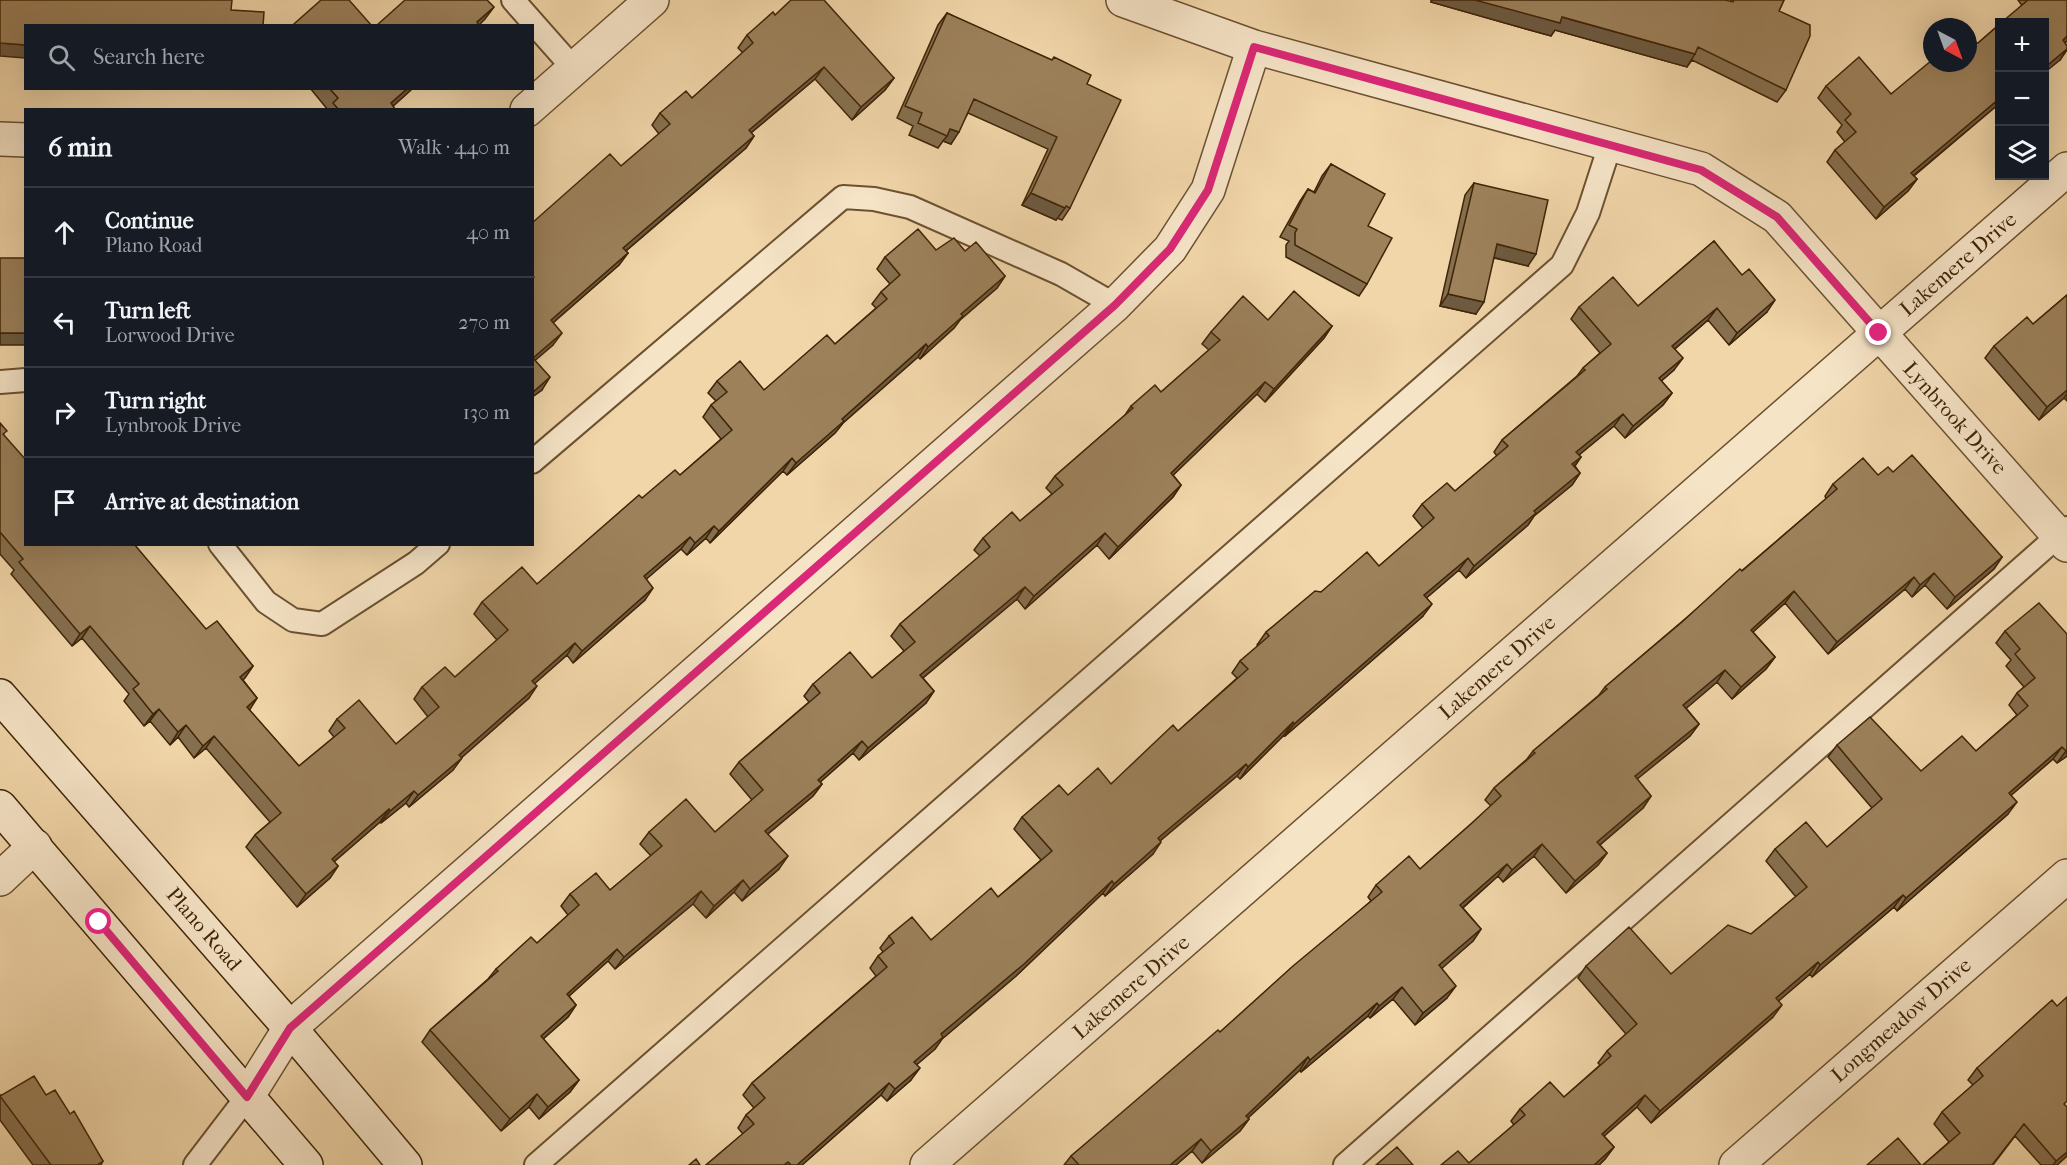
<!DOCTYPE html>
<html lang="en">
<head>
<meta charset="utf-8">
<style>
  body { margin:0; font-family:"IM FELL French Canon",serif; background:#20242c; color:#f1f3f6 }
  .controls { position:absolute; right:18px; top:18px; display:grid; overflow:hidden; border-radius:0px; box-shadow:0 6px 24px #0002 }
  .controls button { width:54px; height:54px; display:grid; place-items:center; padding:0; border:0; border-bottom:2px solid #363941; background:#171b24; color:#f1f3f6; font:30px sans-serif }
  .compass { position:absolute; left:1923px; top:18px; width:54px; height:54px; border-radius:50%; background:#171b24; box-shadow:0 6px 24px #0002; rotate:139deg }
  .stop { position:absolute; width:18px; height:18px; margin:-14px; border:4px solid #db2777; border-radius:50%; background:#fff }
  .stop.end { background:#db2777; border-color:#fff; box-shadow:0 2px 6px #0008 }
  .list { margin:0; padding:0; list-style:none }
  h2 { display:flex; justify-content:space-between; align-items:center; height:78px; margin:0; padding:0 24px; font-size:26px }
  h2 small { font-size:20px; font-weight:400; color:#9ea1a6 }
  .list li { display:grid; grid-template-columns:39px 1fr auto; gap:18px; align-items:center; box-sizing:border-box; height:90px; padding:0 24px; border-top:2px solid #363941 }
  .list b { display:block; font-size:22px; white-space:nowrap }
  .list p { margin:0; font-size:20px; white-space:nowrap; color:#9ea1a6 }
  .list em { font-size:20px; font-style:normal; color:#9ea1a6 }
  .icon { flex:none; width:33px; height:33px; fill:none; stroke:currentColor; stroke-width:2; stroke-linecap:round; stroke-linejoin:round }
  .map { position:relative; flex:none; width:2067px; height:1165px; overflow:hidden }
  .search { position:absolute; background:#171b24; box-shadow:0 6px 24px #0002; left:24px; top:24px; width:510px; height:66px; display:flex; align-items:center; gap:15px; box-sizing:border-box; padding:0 21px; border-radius:0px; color:#9ea1a6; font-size:22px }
  .panel { position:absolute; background:#171b24; box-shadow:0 6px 24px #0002; left:24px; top:108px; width:510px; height:438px; border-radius:0px }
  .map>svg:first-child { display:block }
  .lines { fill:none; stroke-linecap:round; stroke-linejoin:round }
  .service-casing { stroke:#6c5130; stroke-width:26 }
  .minor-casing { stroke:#6c5130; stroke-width:36 }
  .secondary-casing { stroke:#3f2507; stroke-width:36 }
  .service { stroke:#f6e4c7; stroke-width:22 }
  .minor { stroke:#f6e4c7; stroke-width:33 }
  .secondary { stroke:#f6e4c7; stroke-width:33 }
  .wall { fill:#866f4e; stroke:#3f2507; stroke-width:1.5 }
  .shaded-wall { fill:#6d5a40; stroke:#3f2507; stroke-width:1.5 }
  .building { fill:#9c815b; stroke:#3f2507; stroke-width:1.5 }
  .route { stroke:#db2777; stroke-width:8 }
  .labels { text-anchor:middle; stroke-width:5; stroke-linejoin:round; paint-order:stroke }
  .street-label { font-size:21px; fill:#3f2507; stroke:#f6e4c7 }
</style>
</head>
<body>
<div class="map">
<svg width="2067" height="1165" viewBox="0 0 2067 1165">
  <rect width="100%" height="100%" fill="#f1d6a9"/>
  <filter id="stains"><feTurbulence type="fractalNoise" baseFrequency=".00333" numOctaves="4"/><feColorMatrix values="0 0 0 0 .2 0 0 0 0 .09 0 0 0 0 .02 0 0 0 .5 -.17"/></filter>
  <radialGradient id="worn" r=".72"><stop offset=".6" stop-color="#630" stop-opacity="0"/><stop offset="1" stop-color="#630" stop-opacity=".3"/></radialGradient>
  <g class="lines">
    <g class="service-casing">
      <path id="service" d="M513,0l61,69
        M0,382l26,-2
        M532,462l311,-265 31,2 36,8 151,67 54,31
        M220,544l46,58 27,18 29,4 94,-61 22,-19
        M195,1165l52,-68
        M536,1165l1026,-900 26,-52 22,-68
        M1345,1165l722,-637"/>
    </g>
    <g class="minor-casing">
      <path id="minor" d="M1123,0l131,47 447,122 76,48 290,328
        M527,110l125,-110
        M0,139l26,1
        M0,879l35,-33
        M247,1097l43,-69 825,-723 55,-56 38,-59 46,-143
        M927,1165l1140,-996
        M1736,1165l331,-289"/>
    </g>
    <g class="secondary-casing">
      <path id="secondary" d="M0,696l290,332 115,137
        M0,807l306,358"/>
    </g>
    <use href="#service" class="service"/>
    <use href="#minor" class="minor"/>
    <use href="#secondary" class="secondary"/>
  </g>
  <path class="wall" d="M1431,0h294l5,2 1,-2h53l-5,11 7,79 -9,12 -85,-42 -5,7 -132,-37 -4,6 -120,-34z
    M2018,0h49v41l-2,2 2,3v4l-7,10z
    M947,13l140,71 -17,124 -8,12 -5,-2 -1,2 -34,-15 26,-56 -80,-36 -17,31 -8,-3 -5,7 -29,-13 4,-9 -16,-8 41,-93z
    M775,15l119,63 -9,12 -33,30 -37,-41 -64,54 3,3 -8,12 -120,103 2,2 -9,12 -66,58v22l-18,15 7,30 -10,7v-174l89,-57 38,-32 -7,-9 8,-12 32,-15 51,-45 -5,-5 9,-13z
    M2000,24v79l-86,73 3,3 -9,12 -32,28 -49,-57 8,-12 10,-8 -8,-10 5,-7 -24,-27 8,-12 65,8 51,-28 36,-23z
    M310,88h103l-20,18 1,4h-66z
    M1331,164l37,62 -1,58 -8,12 -73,-39v-12l3,-4 -9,-4 20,-36 8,-12 6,3 8,-16z
    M1474,183l54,83 -34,-8 -18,56 -36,-8 25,-111z
    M1714,241l53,71 -38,33 -21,-25 -33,29 -1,21 -13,11 11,12 -9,12 -38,33 -11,-12 -35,29 2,2 -6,9 5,7 -8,12 -38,31 -6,9 -62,53 -7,-8 -33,28 -3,18 -138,120 -1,-1 -44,44 -3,-3 -77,65 -7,13 -48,42 -2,-3 -87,83 -74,63 -7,10 -18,15 -6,16 -24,21 -6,-6 -79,70h-96l37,-31 -5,-6 8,-13 8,-7 -11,-13 9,-12 124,-107 -6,-8 8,-12 5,-4 -3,-4 9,-12 42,4 67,-43 43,-37 -27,-31 8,-12 46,-22 43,-11 67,-53 59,-53 -5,-5 8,-12 18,-15 -1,-1 9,-13 55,-40 58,-26 44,-38 -10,-12 9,-12 33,-13 42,-35 -3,-4 8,-12 75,-64 6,-8 17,-15 -29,-34 8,-12 59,-1z
    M936,250l29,1 40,25 -8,12 -37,32 -6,8 -34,31 -2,-2 -75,66 -8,10 -48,42 -4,-4 -73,72 -4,-5 -19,17 -6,-6 -35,30 -1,21 -72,63 -6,-8 -32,28 -6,15 -68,60 -8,12 -44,37 -3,-4 -25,20 -1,-1 -46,40 4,4 -8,12 -33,29 -51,-60 9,-12 15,-13 -64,-74 -12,10 -16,-21 -8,8 -20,-24 -6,5 -20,-25 5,-7 -47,-56 -10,8 -61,-72 3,-4 -14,-16v-131l4,12 22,109 180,85 47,37 -10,14 14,18 -8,12 50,56 35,-29 -5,-6 8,-12 59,25 32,-27 -14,-18 8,-12 33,-10 42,-37 -23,-26 8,-12 55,-18 105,-86 38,-23 41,-36 -18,-22 8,-12 5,-4 -8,-8 9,-12 47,9 71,-46 41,-36 -4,-4 9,-12 9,-8 -13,-15 8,-12z
    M2067,295v106l-3,-3 -25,22 -54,-62 9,-12 39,-22z
    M1268,320l64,6 -8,12 -59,64 -8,-8 -84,81 8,10 -8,12 -64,62 -12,-14 -72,64 -8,-10 -94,79 11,13 -8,12 -67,57 -6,-7 -33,29 2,2 -9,12 -45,38 11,35 -37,32 -8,-9 -28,26 -13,-14 -78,65 -7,-8 -39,35 7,9 -8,12 -25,22 36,41 -9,12 -31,27 -10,-12 -28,24 -79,-89 8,-12 58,-51 8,-10 41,-26 31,-28 -7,-9 9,-12 40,-4 41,-34 -11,-12 9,-12h66l37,-32 -22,-26 9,-12 70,-60 -5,-6 9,-12 59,-6 32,-27 -13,-15 9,-12 80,-68 -6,-6 9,-12 37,-17 32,-27 -6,-6 9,-12 70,-61 6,-9 30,-14 48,-42 -7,-6 9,-12z
    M1893,472l109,85 -8,12 -47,40 -22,-24 -13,12 -7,-8 -77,65 -43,-51 -32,29 22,25 -9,12 -34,30 -15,-17 -31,26 13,16 -9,12 -53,43 14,17 -8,12 -43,37 7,8 -9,12 -32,28 -32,-37 -31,26 -5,-6 -35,32 18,21 -8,12 -32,27 6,30 -32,27 -22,-26 -23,19 -2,-2 -67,56 -1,-2 -52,48 1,1 -9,12 -38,32 -10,-12 -16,14h-112l7,-9 149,-124 151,-131 -3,-4 8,-12 44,-16 52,-46 19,-17 -6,-6 9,-12 33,-29 6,-8 66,-56 6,-8 221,-188 -1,-3 8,-12z
    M2005,631l62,3v122l-10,7 -4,-4 -42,36 -3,19 -111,97 -3,-4 -82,70 -2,-3 -32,27 -5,16 -122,106 -14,-16 -33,29 10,11 -9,12 -6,6h-158l28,-2 45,-38 -3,-4 9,-12 44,-12 36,-32 -2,-2 9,-12 19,-17 -48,-56 8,-12 85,8 80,-40 45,-37 -30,-36 9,-12 52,-2 45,-39 -44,-51 9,-12 84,26 55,-20 41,-36 -8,-10 8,-12 7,-6 -18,-21 5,-6 -15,-17z
    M1977,1068l89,39 1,49 -10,9h-16l-26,-29 -22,29h-70l26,-23 -15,-18 8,-12 31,-27 -5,-5z
    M0,1095h46l24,19 33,47 -2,4h-68l-33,-45z"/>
  <path class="shaded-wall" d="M1432,0h43l87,17 133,37 -8,13 -132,-37 -4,6 -120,-34z
    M494,7l-9,12 -7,7 -1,-4z
    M2067,36v5l-13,11 9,-12z
    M0,43l26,2v11l-1,2 -25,-2z
    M2067,49l-7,11 -16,13v-5z
    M824,67l-9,12 -75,63 9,-12z
    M894,78l-9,12 -33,30 9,-13z
    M408,88h5l-24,22 2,-7z
    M2000,98v5l-98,82 9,-12z
    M950,129l9,3 -8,12 -8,-3 4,-5z
    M754,136l-8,12 -131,112 8,-12z
    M1917,179l-9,12 -32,28 8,-12z
    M1031,193l34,15 -9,12 -34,-15z
    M1497,244l39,10 -8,12 -40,-10z
    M628,253l-9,12 -77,67 9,-12z
    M1005,276l-8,12 -37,32 -6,8 -34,31 8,-12 33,-33z
    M1448,294l36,8 -8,12 -36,-8z
    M1775,300l-8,12 -38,33 8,-12z
    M1717,308l-9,12 -44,38 8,-12z
    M1332,326l-8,12 -59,64 9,-13z
    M0,333h26v12h-26z
    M562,333l-9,12 -21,18 1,-5z
    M926,344l-8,13 -75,66 -8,10 -48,42 9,-12 46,-44z
    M1683,358l-9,12 -23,20 8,-12z
    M550,377l-8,13 -10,7v-4z
    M1265,382l-8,12 -95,92 9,-13z
    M2067,390v4l-3,4 -25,22 8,-13z
    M1672,393l-9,12 -38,33 8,-12z
    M1623,414l-9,12 -46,38 8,-12z
    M1581,457l-9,12v-5z
    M792,458l-9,13 -73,72 9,-12z
    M1580,473l-8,12 -38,31 -6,9 -62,53 8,-12 60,-55z
    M1181,485l-8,12 -64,62 9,-12z
    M714,526l-8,12 -19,17 8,-12z
    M1105,533l-8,12 -72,64 9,-13z
    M690,537l-9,12 -46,40 9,-13z
    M2002,557l-8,12 -47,40 8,-12z
    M1468,558l-9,12 -43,37 8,-12z
    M1934,573l-9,12 -13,12 8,-12z
    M1914,577l-9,12 -77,65 9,-12z
    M1025,587l-8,12 -105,88 8,-12z
    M653,588l-8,12 -72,63 9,-12z
    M1794,591l-9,12 -43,39 9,-12z
    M1432,604l-9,12 -138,120 9,-12z
    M90,626l-8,12 -10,8 8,-12z
    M575,643l-8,12 -43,38 8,-12z
    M1775,657l-9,12 -34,30 9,-12z
    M253,666l-8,12 -14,11 9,-12z
    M1725,670l-8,12 -42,36 8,-13z
    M537,686l-8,12 -78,69 8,-12z
    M934,691l-8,12 -67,57 9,-12z
    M257,698l-8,13 -2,-4z
    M159,709l-9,12 -6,5 9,-12z
    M1293,722l-9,13 -44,44 8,-12z
    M1699,724l-9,12 -64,52 9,-12z
    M186,725l-8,12 -8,8 8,-13z
    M214,736l-8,12 -12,10 9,-12z
    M862,741l-9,12 -44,39 9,-12z
    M2062,747l-9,12 -53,46 9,-12z
    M2067,750v6l-10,7 9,-12z
    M462,758l-9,12 -44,37 9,-12z
    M1246,764l-9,12 -88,74 9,-12z
    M822,784l-9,12 -56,47 8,-12z
    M414,791l-8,12 -25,20 9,-12z
    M1651,796l-8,12 -54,46 8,-12z
    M2017,802l-9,12 -111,97 9,-13z
    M389,809l-9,13 -57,49 9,-12z
    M1161,842l-8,12 -48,42 9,-12z
    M1542,844l-8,12 -31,26 9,-12z
    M1607,853l-9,12 -32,28 9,-12z
    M788,856l-9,13 -37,32 8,-12z
    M1507,864l-9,12 -46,41 8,-12z
    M338,866l-8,12 -33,29 9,-13z
    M743,880l-9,12 -28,26 8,-12z
    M1112,881l-9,12 -87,83 -74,63 -7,10 -29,25 8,-12 27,-28z
    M701,891l-8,13 -78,65 9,-12z
    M1903,895l-9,12 -82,70 8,-12z
    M1481,929l-8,12 -42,37 8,-13z
    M617,949l-9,12 -50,45 9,-12z
    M1818,962l-8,12 -43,37 9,-13z
    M1456,986l-9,12 -32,27 8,-12z
    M1402,987l-9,12 -23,19 9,-12z
    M1377,1003l-9,13 -67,56 9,-12z
    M576,1005l-8,12 -35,31 8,-12z
    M1782,1005l-9,12 -122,106 9,-12z
    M1308,1057l-8,13 -63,58 9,-12z
    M920,1068l-9,12 -24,21 8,-12z
    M579,1080l-9,12 -31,27 9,-12z
    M889,1083l-8,12 -79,70h-5z
    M537,1094l-8,13 -28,24 9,-12z
    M1645,1095l-8,12 -44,39 9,-12z
    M1249,1119l-9,12 -38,32 9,-12z
    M1201,1139l-9,12 -16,14h-6z
    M1614,1147l-9,12 -6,6h-5z
    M2067,1152v4l-10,9h-4l3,-4z"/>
  <path class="building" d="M0,0h232l-1,10 33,2 -1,14h-237v19l-26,-2z
    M321,0h28l23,26h-77l-1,-2z
    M405,0h82l7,7 -17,15 2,4h-103z
    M791,0h33l70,78 -33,29 -37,-40 -75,63 5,6 -131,112 5,5 -77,67 11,13 -29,25 17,19 -18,16v-115l2,-1 -2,-2v-52l78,-69 11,12 49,-42 -10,-11 26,-22 6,7 61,-55 -6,-8 26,-23 2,3z
    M1475,0h250l8,2 1,-2h50l-5,11 31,14v11l-24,54 -88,-43 -3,7 -133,-37 -2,6z
    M2028,0h39v36l-4,4 4,6v3l-23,19v-46h-42z
    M947,13l105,47 2,-3 37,18 -4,9 34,16 -51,108 -4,-2 -1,2 -34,-15 26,-56 -83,-38 -15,33 -9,-3 -3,7 -29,-13 4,-10 -17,-7z
    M2000,24v74l-89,75 6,6 -33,28 -49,-57 21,-18 -11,-12 6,-6 -25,-28 33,-29 32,37 41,-34v3h7l3,3 4,-3h22v-19l2,-1h8z
    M329,88h79l-17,15 4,6 -1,1h-55l-6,-7 5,-5z
    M1331,164l54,30 -17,32 24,12 -25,46 -72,-39v-12l2,-4 -8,-4 19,-36 7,4z
    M1474,183l74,17 -12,54 -39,-10 -13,58 -36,-8z
    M918,229l18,21 18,-12 11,13 11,-9 29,34 -44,38 2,2 -35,31 -2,-3 -84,75 2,2 -48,42 -4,-5 -73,73 -5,-5 -19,17 -5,-6 -46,39 9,12 -71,63 -7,-8 -43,38 5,5 -78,69 3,3 -44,37 -4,-4 -24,20 -1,-2 -57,50 6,7 -32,28 -51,-59 26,-22 -67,-77 -11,10 -17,-21 -8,7 -19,-23 -6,5 -20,-25 6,-5 -49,-58 -10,8 -61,-72 4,-3 -23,-27v-109l7,8 -4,3 23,26v84h108l72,85 11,-8 36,45 -13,11 17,21 -10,9 52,59 46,-38 -8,-9 22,-19 37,44 43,-37 -17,-20 23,-20 10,10 53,-47 -26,-28 40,-35 15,17 102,-89 3,3 33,-28 5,5 52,-45 -21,-25 16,-13 -10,-11 23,-20 24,29 63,-55 8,9 52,-45 -6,-7 19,-17 -15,-18z
    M1714,241l28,34 7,-6 26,31 -38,33 -20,-25 -45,38 11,12 -24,20 13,15 -39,33 -10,-12 -47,38 5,5 -9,7 8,9 -46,38 2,2 -62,53 -6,-8 -44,37 8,9 -138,120 -1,-2 -45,45 -2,-3 -88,74 3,4 -47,42 -2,-3 -88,83 -83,70 2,3 -29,25 6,6 -25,21 -6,-6 -92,82h-6l-3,-3 -4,3h-78l48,-41 -8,-9 19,-17 -13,-15 135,-116 -9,-11 16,-13 -5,-7 23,-19 19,23 60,-52 7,9 54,-46 -30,-34 37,-32 9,10 30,-27 13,16 62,-59 5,6 70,-62 -8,-8 29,-25 -3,-4 49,-41 6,1 46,-40 12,14 55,-48 -12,-14 25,-21 8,8 53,-45 -6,-6 83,-70 -2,-2 28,-24 -32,-37 34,-30 25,29z
    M0,258h26v75h-26z
    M1294,291l38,35 -58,63 -9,-7 -94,91 10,12 -63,62 -13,-14 -71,63 -9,-9 -105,88 14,16 -66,57 -6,-7 -44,39 4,4 -57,47 23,25 -38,33 -7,-9 -29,26 -13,-15 -77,66 -7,-8 -50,45 9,11 -35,31 38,44 -31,27 -11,-13 -27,25 -80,-89 68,-59 -2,-2 35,-32 6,6 42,-38 -9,-11 26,-21 14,17 52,-44 -13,-14 37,-33 29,33 48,-42 -24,-28 81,-69 -7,-9 37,-32 22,26 43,-36 -15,-18 90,-77 -7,-9 29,-26 8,9 43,-36 -8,-9 78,-68 -2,-2 24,-21 6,7 59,-52 -9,-8 32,-36 25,24z
    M2067,295v95l-20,17 -53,-61 33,-29 6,7z
    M1912,455l90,102 -47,40 -21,-24 -14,12 -6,-8 -77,65 -43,-51 -43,39 24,27 -34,30 -16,-17 -42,35 16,19 -64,52 16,20 -54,46 10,11 -32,28 -33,-37 -30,26 -5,-6 -47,41 21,24 -42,36 17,21 -33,27 -21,-26 -23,19 -2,-3 -67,57 -2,-3 -62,59 3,3 -38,32 -10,-12 -31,26h-91l-8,-9 147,-126 2,2 73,-66 89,-74 -6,-7 33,-29 11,13 52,-46 29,-27 -7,-8 41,-35 -2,-2 74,-62 -2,-2 77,-65 58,-53 2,2 95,-82 -4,-5 30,-26 15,17 10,-8 5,5z
    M2039,603l28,31v116l-1,1 -4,-4 -53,46 8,9 -111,96 -3,-3 -83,70 -2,-3 -42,36 6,7 -122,106 -15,-16 -43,39 12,13 -20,18h-153l17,-14 11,12 56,-48 -5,-6 30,-27 14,15 47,-41 -4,-5 30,-27 -51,-58 43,-39 42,47 57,-49 23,9 56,-47 -32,-38 31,-27 21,25 55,-48 -45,-54 33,-28 51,54 41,-35 14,15 52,-45 -11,-13 18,-15 -20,-24 5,-5 -15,-18z
    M2067,997v104l-3,3 3,3v45l-11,9 -32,-37 -32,41h-69l37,-32 -18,-21 41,-36 -6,-8 75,-68 5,6z
    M34,1076l12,19 9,-5 15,24 4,-3 29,50 -6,4h-46l-51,-69z
    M1898,1138l23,27h-54z
    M1397,1147l16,18h-37z
    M696,1159l4,6h-11z"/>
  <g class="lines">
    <path class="route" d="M99,922l148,175 43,-69 825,-723 55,-56 38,-59 46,-143 447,123 76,47 102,116"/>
  </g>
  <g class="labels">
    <g class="street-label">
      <text transform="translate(1958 264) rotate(-41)" y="7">Lakemere Drive</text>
      <text transform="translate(1955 418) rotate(48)" y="7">Lynbrook Drive</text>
      <text transform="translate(1497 667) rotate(-41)" y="7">Lakemere Drive</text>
      <text transform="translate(204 929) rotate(49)" y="7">Plano Road</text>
      <text transform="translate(1131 987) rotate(-41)" y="7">Lakemere Drive</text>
      <text transform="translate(1901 1020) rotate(-41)" y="7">Longmeadow Drive</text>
    </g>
  </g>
  <rect width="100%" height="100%" filter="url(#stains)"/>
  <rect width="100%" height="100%" fill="url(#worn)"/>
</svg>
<div class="controls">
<button>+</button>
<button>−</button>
<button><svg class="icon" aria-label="layers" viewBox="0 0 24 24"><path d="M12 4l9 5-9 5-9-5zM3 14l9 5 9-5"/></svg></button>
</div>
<svg class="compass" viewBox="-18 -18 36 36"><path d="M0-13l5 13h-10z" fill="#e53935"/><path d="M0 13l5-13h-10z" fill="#9ea1a6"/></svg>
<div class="stop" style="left:99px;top:922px"></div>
<div class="stop end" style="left:1879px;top:333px"></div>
<div class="search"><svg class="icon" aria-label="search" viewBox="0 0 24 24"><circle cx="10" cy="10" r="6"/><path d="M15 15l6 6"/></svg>Search here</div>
<section class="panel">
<h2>6 min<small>Walk · 440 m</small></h2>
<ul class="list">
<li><svg class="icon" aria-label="ahead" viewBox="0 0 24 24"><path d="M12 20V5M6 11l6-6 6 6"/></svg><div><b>Continue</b><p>Plano Road</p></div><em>40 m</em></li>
<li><svg class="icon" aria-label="left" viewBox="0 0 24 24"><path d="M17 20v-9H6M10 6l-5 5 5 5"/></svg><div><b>Turn left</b><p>Lorwood Drive</p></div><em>270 m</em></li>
<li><svg class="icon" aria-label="right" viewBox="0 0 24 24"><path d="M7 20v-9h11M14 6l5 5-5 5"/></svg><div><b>Turn right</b><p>Lynbrook Drive</p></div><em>130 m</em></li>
<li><svg class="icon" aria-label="arrive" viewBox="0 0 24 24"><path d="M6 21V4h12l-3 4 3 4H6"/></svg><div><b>Arrive at destination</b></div></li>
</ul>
</section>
</div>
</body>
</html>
